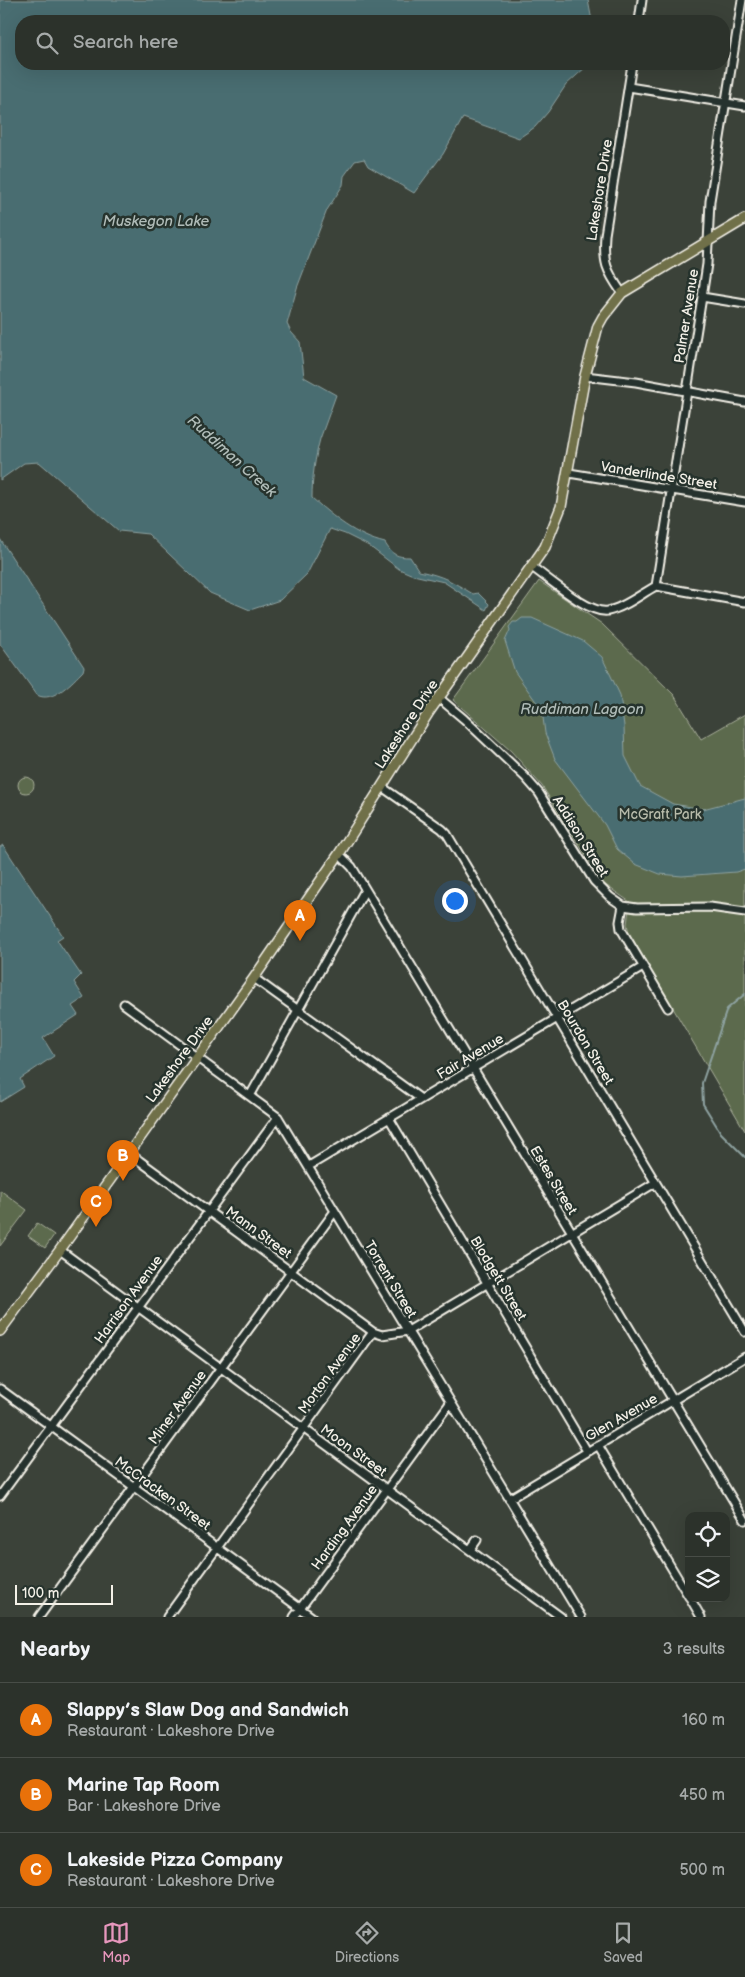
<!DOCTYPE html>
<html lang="en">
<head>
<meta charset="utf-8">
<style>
  body { margin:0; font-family:"Balsamiq Sans",sans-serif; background:#343a33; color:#f1f3f6 }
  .controls { position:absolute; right:15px; bottom:15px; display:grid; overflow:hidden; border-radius:10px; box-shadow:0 5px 20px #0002 }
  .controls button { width:45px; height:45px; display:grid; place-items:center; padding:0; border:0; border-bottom:1px solid #484d47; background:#2c322b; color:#f1f3f6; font:25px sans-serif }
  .scale { position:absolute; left:15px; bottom:12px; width:98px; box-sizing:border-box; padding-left:5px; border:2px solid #f4f1e8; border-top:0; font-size:14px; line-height:18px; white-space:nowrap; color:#f4f1e8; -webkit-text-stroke:4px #26332d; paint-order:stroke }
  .you { position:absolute; left:454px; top:900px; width:18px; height:18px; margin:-12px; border:4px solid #fff; border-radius:50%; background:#1a73e8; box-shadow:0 0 0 8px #1a73e833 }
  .badge { display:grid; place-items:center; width:32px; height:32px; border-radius:50%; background:#e797bd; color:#fff; font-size:16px; font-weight:700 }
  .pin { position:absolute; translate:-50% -41px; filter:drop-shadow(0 1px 2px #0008) }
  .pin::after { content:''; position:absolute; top:26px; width:18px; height:15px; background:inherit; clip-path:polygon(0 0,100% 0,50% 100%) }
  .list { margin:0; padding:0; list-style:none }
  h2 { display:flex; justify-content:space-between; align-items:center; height:65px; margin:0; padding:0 20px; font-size:21px }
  h2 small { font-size:16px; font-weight:400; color:#a6aaa9 }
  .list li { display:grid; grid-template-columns:32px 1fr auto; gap:15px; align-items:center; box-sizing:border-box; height:75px; padding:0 20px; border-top:1px solid #484d47 }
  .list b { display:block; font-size:19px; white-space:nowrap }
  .list p { margin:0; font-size:16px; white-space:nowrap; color:#a6aaa9 }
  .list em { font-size:16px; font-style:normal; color:#a6aaa9 }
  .icon { flex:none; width:28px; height:28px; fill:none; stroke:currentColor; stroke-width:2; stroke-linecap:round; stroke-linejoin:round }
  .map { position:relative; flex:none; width:745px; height:1617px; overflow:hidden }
  .search { position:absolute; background:#2c322b; box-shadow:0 5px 20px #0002; left:15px; right:15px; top:15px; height:55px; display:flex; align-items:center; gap:12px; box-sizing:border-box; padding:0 18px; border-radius:20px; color:#a6aaa9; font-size:19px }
  .sheet { height:290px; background:#2c322b }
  nav { display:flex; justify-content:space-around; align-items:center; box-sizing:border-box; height:70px; border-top:1px solid #484d47; background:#2c322b; font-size:14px; color:#a6aaa9 }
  nav a { display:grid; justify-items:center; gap:2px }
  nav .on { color:#e797bd }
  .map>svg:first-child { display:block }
  .green { fill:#5c6b4d; stroke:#a8ae9a }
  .water { fill:#4a6d71; stroke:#8ea2a1 }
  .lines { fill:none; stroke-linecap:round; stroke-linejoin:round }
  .stream { stroke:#8ea2a1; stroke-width:2 }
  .minor-casing { stroke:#f4f1e8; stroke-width:11 }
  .major-casing { stroke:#f4f1e8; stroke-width:12 }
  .minor { stroke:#26332d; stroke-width:7 }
  .major { stroke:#70704a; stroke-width:9 }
  .labels { text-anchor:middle; stroke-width:5; stroke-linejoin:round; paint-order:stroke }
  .street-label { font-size:14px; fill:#f4f1e8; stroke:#26332d }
  .park-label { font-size:14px; fill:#b7bbaa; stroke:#26332d }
  .water-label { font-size:15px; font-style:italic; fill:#b0bcb8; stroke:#26332d }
</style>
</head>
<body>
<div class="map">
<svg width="745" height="1617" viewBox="0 0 745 1617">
  <rect width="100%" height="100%" fill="#3b4239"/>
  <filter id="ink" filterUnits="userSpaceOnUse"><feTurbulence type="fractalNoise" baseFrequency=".02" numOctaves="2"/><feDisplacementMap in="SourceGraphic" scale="10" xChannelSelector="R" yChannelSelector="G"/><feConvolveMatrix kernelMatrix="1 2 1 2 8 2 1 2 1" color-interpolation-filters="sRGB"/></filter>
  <g filter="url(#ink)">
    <path class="green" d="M539,581l63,43 72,71 27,44 44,-25v417l-116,-198 -2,-9 3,-22 -26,-18 -62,-98 -31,-35 -58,-51z
      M18 785a8 8 0 1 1 16 0a8 8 0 1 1-16 0Z
      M0,1190l27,20 -27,36z
      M37,1223l17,12 -9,13 -17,-12z"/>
    <path class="water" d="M0,0h588l4,21h-571v43h566v2l-21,19 -18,27 -13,15 -16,11 -56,-20 -20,36 -29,39 -46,-27 -4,-7 -9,2 -11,15 -1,9 -16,25 -30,78 -10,36 4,8 9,10 4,35 32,18c-5,15 -11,29 -16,44 -5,19 -8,39 -8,59 21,19 44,38 73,45 7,12 12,14 25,14l9,14c25,5 32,10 54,23l5,-1 11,11 -3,6 -42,-28 -31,-7 -14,-6 -30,-23 -24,-12 -15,-5 -23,45 -27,26 -30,10 -40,-17 -62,-59 -29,-3 -80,-69 -15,1 -24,17z
      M0,539l84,128 -1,4c-10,10 -30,33 -46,24l-37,-51z
      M522,618h10l51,23 19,16 18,38 4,31 1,30 15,30 33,18 30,5 42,-11v71l-9,3 -54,4 -22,-2 -25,-10 -18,-15 -12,-24 -50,-66 -10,-26 -3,-23 -27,-38 -10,-31 5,-11 -1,-3 4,-5h4z
      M3,845l60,91 -6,4 24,35 -7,7 10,16 -12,8 6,9 -35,23 11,18 -34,23 4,8 -24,15v-255z"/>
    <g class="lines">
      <path class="stream" d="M745,994l-18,15 -25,74 1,21 18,29 24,24"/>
      <g class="minor-casing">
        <path id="minor" d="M639,21l3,-21
          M629,87l116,19
          M622,293c-16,-23 -19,-30 -17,-58l27,-171
          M702,297l43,7
          M585,376l51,6 109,20
          M569,473l176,29
          M532,567c16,11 58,48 76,44 16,-3 33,-17 48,-25l46,-289 5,-33 3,-63 32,-201
          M656,586l89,16
          M439,698l25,21 61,58 14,16 55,88 16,16 13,9 14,2 73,-1 35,5
          M382,787l60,42 5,5 298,498
          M339,854l13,13 393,653
          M623,906l-3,16 1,7 47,79
          M254,978l167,121
          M124,1004l154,113 303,500
          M250,1096l115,-206
          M389,1118l198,333
          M129,1153l244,179
          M309,1166l334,-199
          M60,1250l501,367
          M0,1389l312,228
          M598,1445l91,152
          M0,1496l278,-379
          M509,1499l236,-142
          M470,1550l7,-10
          M690,1598l11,19
          M39,1617l296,-406
          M167,1617l206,-285 9,3 26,-4 247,-148
          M294,1617l156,-214"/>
      </g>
      <g class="major-casing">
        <path id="major" d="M0,1331l60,-81 194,-272 85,-124 90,-142 116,-165 16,-40 24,-131 13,-50 5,-9 19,-24 123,-74"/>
      </g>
      <use href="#minor" class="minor"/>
      <use href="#major" class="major"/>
    </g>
  </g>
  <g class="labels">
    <g class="street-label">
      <text transform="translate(599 190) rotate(-81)" y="5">Lakeshore Drive</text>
      <text transform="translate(686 316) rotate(-81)" y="5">Palmer Avenue</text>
      <text transform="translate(659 475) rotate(9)" y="5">Vanderlinde Street</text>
      <text transform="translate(406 724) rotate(-57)" y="5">Lakeshore Drive</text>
      <text transform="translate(581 836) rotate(58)" y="5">Addison Street</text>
      <text transform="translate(586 1042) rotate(59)" y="5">Bourdon Street</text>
      <text transform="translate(470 1056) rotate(-31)" y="5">Fair Avenue</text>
      <text transform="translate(179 1059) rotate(-54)" y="5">Lakeshore Drive</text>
      <text transform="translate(554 1180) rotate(59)" y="5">Estes Street</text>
      <text transform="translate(259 1232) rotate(36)" y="5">Mann Street</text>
      <text transform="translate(499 1278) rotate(59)" y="5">Blodgett Street</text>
      <text transform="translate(391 1279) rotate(59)" y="5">Torrent Street</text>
      <text transform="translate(128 1299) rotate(-54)" y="5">Harrison Avenue</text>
      <text transform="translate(329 1373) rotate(-54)" y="5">Morton Avenue</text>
      <text transform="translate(177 1407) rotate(-54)" y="5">Miner Avenue</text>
      <text transform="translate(621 1417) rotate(-30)" y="5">Glen Avenue</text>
      <text transform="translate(354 1450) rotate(36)" y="5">Moon Street</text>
      <text transform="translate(163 1493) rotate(36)" y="5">McCracken Street</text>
      <text transform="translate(344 1527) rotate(-54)" y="5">Harding Avenue</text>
    </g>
    <g class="park-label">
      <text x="660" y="819">McGraft Park</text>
    </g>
    <g class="water-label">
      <text x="156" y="226">Muskegon Lake</text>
      <text transform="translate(232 456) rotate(42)" y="5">Ruddiman Creek</text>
      <text x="582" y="714">Ruddiman Lagoon</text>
    </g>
  </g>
</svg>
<div class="controls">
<button><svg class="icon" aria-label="locate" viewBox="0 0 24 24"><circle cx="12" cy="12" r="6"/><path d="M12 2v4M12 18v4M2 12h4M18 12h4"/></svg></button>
<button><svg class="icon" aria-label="layers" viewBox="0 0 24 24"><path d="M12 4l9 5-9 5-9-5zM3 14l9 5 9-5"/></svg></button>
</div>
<div class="scale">100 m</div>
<div class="you"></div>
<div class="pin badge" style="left:300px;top:941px;background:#e8710a">A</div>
<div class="pin badge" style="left:123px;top:1181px;background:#e8710a">B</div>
<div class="pin badge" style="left:96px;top:1227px;background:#e8710a">C</div>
<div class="search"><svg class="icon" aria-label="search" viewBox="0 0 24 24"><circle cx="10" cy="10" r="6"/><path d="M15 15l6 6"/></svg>Search here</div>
</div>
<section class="sheet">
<h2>Nearby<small>3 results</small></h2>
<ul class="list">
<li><span class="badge" style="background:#e8710a">A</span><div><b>Slappy’s Slaw Dog and Sandwich</b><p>Restaurant · Lakeshore Drive</p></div><em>160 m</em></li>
<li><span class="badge" style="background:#e8710a">B</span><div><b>Marine Tap Room</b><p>Bar · Lakeshore Drive</p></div><em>450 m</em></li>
<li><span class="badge" style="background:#e8710a">C</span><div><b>Lakeside Pizza Company</b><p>Restaurant · Lakeshore Drive</p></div><em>500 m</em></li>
</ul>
</section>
<nav>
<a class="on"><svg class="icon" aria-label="map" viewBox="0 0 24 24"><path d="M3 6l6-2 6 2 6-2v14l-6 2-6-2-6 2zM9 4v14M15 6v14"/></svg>Map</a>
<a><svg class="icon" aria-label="directions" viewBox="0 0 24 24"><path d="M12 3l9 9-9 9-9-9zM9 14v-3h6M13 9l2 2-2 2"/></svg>Directions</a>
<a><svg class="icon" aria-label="saved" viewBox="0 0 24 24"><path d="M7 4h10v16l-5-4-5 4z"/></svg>Saved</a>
</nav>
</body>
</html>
